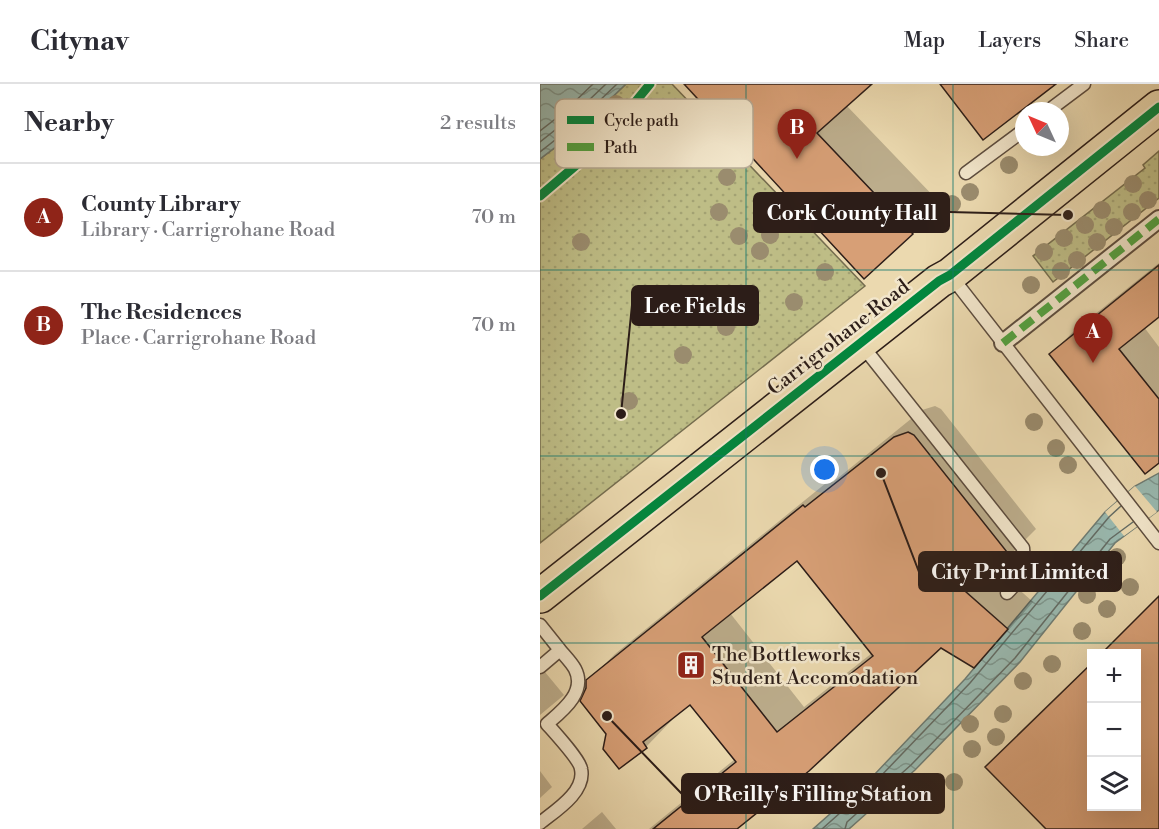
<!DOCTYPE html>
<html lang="en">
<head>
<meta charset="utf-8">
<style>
  body { margin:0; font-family:"Libre Bodoni",serif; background:#f2f2f3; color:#2b2b33 }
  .controls { position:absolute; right:18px; bottom:18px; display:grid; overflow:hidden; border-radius:0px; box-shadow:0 6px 24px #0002 }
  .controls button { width:54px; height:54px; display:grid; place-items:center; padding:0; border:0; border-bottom:2px solid #e1e1e2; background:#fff; color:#2b2b33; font:30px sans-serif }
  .compass { position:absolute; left:475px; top:18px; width:54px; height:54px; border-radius:50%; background:#fff; box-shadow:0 6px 24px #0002; rotate:314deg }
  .you { position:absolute; left:285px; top:386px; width:21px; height:21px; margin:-15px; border:4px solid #fff; border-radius:50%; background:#1a73e8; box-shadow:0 0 0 9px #1a73e833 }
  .badge { display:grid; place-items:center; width:39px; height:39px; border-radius:50%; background:#8f2418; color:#fff; font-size:20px; font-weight:700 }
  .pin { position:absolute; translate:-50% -50px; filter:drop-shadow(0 2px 3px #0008) }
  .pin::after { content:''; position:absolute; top:32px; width:21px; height:18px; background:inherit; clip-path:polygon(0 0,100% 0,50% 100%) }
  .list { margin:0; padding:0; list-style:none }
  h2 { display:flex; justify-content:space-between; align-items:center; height:78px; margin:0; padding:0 24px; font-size:26px }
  h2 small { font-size:20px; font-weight:400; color:#7c7c81 }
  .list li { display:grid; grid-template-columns:39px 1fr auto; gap:18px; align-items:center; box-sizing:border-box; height:108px; padding:0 24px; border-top:2px solid #e1e1e2 }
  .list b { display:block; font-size:22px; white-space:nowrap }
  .list p { margin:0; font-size:20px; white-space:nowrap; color:#7c7c81 }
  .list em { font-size:20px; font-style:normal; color:#7c7c81 }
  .icon { flex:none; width:33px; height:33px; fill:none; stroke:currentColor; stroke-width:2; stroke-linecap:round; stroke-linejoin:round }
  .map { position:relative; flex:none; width:619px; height:745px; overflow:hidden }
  header { display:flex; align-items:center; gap:36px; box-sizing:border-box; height:84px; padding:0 30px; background:#fff; border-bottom:2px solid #e1e1e2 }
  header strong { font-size:28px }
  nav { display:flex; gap:33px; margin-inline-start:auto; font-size:21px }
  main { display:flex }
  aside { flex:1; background:#fff }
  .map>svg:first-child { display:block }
  .grass { fill:url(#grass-dots); stroke:#756d4f; stroke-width:1.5 }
  .water { fill:url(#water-waves); stroke:#6d7b73; stroke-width:1.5 }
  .pier { fill:#ebd9af }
  .shadow { fill:#0003; fill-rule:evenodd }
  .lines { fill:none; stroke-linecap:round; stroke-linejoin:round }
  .shore { stroke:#626b64; stroke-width:1.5 }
  .building { fill:#d79f76; stroke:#2c1d18; stroke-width:1.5; fill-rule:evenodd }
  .service-casing { stroke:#5c4c3e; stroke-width:15 }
  .pedestrian-casing { stroke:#5c4c3e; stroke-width:20 }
  .trunk-casing { stroke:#2c1d18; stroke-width:36 }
  .service { stroke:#f2e6cb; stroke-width:12 }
  .pedestrian { stroke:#f2e6cb; stroke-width:16 }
  .trunk { stroke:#ebd9af; stroke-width:33 }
  .quiet { stroke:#51a240; stroke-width:8; stroke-dasharray:15 8; stroke-linecap:butt }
  .cycleway-casing { stroke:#f2e6cb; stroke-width:13 }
  .cycleway { stroke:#00873e; stroke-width:9 }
  .tree { fill:#9a8c6e }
  .grid { fill:none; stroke:#0f766e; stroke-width:1.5; stroke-opacity:0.55 }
  .labels { text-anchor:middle; stroke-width:5; stroke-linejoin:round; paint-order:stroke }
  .street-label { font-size:20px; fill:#2c1d18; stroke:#f2e6cb }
  .poi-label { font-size:20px; fill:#2c1d18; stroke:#f2e6cb; text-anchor:start }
  .key { fill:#f2e6cb; stroke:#b7aa95; stroke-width:1.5 }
  .key-label { font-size:16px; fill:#2c1d18 }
  .leader { fill:none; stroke:#2c1d18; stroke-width:2 }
  .callout-dot { fill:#2c1d18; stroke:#f2e6cb; stroke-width:2 }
  .callout { fill:#2c1d18; stroke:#2c1d18; stroke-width:2 }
  .callout-label { font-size:21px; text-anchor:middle; font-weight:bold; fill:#fff }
</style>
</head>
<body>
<header>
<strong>Citynav</strong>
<nav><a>Map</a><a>Layers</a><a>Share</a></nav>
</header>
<main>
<aside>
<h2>Nearby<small>2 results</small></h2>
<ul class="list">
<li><span class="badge">A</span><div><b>County Library</b><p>Library · Carrigrohane Road</p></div><em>70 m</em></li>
<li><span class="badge">B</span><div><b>The Residences</b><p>Place · Carrigrohane Road</p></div><em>70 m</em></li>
</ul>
</aside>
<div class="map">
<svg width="619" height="745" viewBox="0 0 619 745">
  <defs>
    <pattern id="grass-dots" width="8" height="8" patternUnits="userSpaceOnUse" patternTransform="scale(1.5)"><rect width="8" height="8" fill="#bebd86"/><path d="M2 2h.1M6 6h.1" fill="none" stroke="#a3a273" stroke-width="1.8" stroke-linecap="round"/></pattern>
    <pattern id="water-waves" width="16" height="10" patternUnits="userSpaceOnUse" patternTransform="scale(1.5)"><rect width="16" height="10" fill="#99b9b0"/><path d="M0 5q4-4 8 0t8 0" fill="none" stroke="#7d968e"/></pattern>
  </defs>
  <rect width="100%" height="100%" fill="#ebd9af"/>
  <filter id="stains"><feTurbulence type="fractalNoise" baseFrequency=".00333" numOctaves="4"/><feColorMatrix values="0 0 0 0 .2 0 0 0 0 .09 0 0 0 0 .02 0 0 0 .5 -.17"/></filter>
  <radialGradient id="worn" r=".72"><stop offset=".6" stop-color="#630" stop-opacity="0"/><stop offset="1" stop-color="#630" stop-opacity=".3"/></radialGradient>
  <path class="grass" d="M86,0h46l193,202 -325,257v-384l38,-29z
    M619,67v47l-106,84 -20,-26 112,-88 -2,-3z"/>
  <path class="water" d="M0,0h86l-48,46 -38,29z
    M619,389v37l-44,33 -95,119 -105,108 -66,59h-36l61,-54 91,-96 140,-167 30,-26z"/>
  <path class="pier" d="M595,402l22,26 -33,24 -19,-24z"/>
  <path class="shadow" d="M146,0h184l-24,21 95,99 -77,72z
    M619,179v52l-15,12 15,20v114l-108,-107 23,-23z
    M395,322l6,3 95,120 -26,26 -16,12 39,35 -33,38 -26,26 -33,-20 -207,183h-85l86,-70 -45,-56 -19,15 1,2 -26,27 -38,-13 -21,-46 1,-7 27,-27 216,-175 2,3 89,-72zM257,475l75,94 -68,54 -74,-94z
    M619,514v231h-111l44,-23h44v-152z
    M0,582l24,29 -24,20z
    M0,687l12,16 -12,11z
    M62,728l14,17h-34z"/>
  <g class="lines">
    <path class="shore" d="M0,47l23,-18 30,-29
      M0,58l29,-23 37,-35
      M0,68l34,-27 43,-41
      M282,745l56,-50 92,-96 139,-166 12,-11
      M305,745l2,-7 64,-57 104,-107 95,-119 23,-17"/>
  </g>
  <path class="building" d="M144,0h188l-55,49 96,101 -49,45z
    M400,0h116l-73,56z
    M619,181v52l-40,32 40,50v64l-14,11 -96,-120z
    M368,348l6,3 97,122 -46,34 43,38 -34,39 -33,-20 -132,123 -72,58h-84l83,-67 -46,-57 -47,37 4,6 -28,21 -16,-20 3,-15 -26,-33 6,-13v-8l217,-175 2,2 89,-70zM257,477l76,95 -96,76 -75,-95z
    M619,512v233h-113l-61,-62 107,-104v144h45v-153h-36z"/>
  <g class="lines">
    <g class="service-casing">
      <path id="service" d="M508,27l36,-27
        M426,89l58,-43
        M411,192l208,267
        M321,260l162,204c2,23 0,29 -16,45
        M0,541l20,25 -20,17
        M0,739c15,-12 46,-31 41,-54 -1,-9 -27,-37 -34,-45 15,-13 40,-32 28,-55 -3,-6 -10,-13 -15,-19"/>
    </g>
    <g class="pedestrian-casing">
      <path id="pedestrian" d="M463,259l156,-124"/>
    </g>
    <g class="trunk-casing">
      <path id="trunk" d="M0,512l399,-315 11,-6 209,-168"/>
    </g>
    <use href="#service" class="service"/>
    <use href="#pedestrian" class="pedestrian"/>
    <use href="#trunk" class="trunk"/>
    <path class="quiet" d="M463,259l156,-124"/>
    <g class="cycleway-casing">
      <path id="cycleway" d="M0,112l61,-52 49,-60
        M0,512l399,-315 11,-6 209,-168"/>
    </g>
    <use href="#cycleway" class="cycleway"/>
  </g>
  <g class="tree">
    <circle cx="76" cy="20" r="9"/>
    <circle cx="469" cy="81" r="9"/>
    <circle cx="187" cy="93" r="9"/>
    <circle cx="593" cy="100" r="9"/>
    <circle cx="430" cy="108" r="9"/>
    <circle cx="608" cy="116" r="9"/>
    <circle cx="412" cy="120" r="9"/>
    <circle cx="562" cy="126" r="9"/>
    <circle cx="179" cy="128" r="9"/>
    <circle cx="592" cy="128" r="9"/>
    <circle cx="545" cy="141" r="9"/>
    <circle cx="574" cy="143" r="9"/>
    <circle cx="230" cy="151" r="9"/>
    <circle cx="199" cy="152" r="9"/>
    <circle cx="524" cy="154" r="9"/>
    <circle cx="41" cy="158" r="9"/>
    <circle cx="557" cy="158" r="9"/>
    <circle cx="220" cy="167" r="9"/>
    <circle cx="504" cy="168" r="9"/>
    <circle cx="537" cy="176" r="9"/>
    <circle cx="521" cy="187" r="9"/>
    <circle cx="285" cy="188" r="9"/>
    <circle cx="491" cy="201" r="9"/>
    <circle cx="254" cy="218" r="9"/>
    <circle cx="186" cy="243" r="9"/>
    <circle cx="143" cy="271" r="9"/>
    <circle cx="89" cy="317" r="9"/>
    <circle cx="494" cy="338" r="9"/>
    <circle cx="516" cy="364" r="9"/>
    <circle cx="528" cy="381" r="9"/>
    <circle cx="577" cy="473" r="9"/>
    <circle cx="590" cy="503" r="9"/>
    <circle cx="547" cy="511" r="9"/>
    <circle cx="567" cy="525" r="9"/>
    <circle cx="542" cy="547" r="9"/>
    <circle cx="512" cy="580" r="9"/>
    <circle cx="483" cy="597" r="9"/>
    <circle cx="463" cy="630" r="9"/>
    <circle cx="430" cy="640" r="9"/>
    <circle cx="456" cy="653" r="9"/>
    <circle cx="432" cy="665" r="9"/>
    <circle cx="414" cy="698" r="9"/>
  </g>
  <path class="grid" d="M206,0v745M413,0v745M0,186h619M0,372h619M0,559h619"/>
  <defs>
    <g id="building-square" transform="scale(1.5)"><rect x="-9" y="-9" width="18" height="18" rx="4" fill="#8f2418" stroke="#f2e6cb"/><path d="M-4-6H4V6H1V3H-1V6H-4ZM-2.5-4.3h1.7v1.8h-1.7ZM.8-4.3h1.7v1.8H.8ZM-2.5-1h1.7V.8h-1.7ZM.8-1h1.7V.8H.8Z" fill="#fff"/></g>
  </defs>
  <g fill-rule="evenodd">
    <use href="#building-square" x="151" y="581"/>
  </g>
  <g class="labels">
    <g class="street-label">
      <text transform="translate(298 253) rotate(-38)" y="7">Carrigrohane Road</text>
    </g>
    <g class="poi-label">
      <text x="172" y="577">The Bottleworks<tspan x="172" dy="23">Student Accomodation</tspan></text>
    </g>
  </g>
  <rect x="15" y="15" width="198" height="69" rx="9" class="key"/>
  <rect x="27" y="32" width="27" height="8" fill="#00873e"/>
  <rect x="27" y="59" width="27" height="8" fill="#51a240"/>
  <g class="key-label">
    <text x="64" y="42">Cycle path</text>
    <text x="64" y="69">Path</text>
  </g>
  <path class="leader" d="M528 131L409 128M81 330L92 221M341 389L379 488M67 632L142 710"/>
  <g class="callout-dot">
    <circle cx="528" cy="131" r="6"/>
    <circle cx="81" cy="330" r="6"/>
    <circle cx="341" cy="389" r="6"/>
    <circle cx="67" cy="632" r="6"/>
  </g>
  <g class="callout">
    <rect x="214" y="109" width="195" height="39" rx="6"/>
    <rect x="92" y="202" width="126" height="39" rx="6"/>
    <rect x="379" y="468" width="202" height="39" rx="6"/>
    <rect x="142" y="690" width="262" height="39" rx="6"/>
  </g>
  <g class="callout-label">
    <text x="312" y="136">Cork County Hall</text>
    <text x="155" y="229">Lee Fields</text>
    <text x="480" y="495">City Print Limited</text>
    <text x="273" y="717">O'Reilly's Filling Station</text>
  </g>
  <rect width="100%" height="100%" filter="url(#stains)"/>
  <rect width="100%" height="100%" fill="url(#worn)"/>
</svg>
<div class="controls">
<button>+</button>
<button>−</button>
<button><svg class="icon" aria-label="layers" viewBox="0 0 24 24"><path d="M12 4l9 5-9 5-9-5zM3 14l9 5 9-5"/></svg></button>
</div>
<svg class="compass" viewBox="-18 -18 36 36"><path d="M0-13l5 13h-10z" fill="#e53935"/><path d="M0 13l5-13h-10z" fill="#7c7c81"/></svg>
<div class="you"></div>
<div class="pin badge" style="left:553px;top:279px">A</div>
<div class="pin badge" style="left:257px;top:75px">B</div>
</div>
</main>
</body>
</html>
